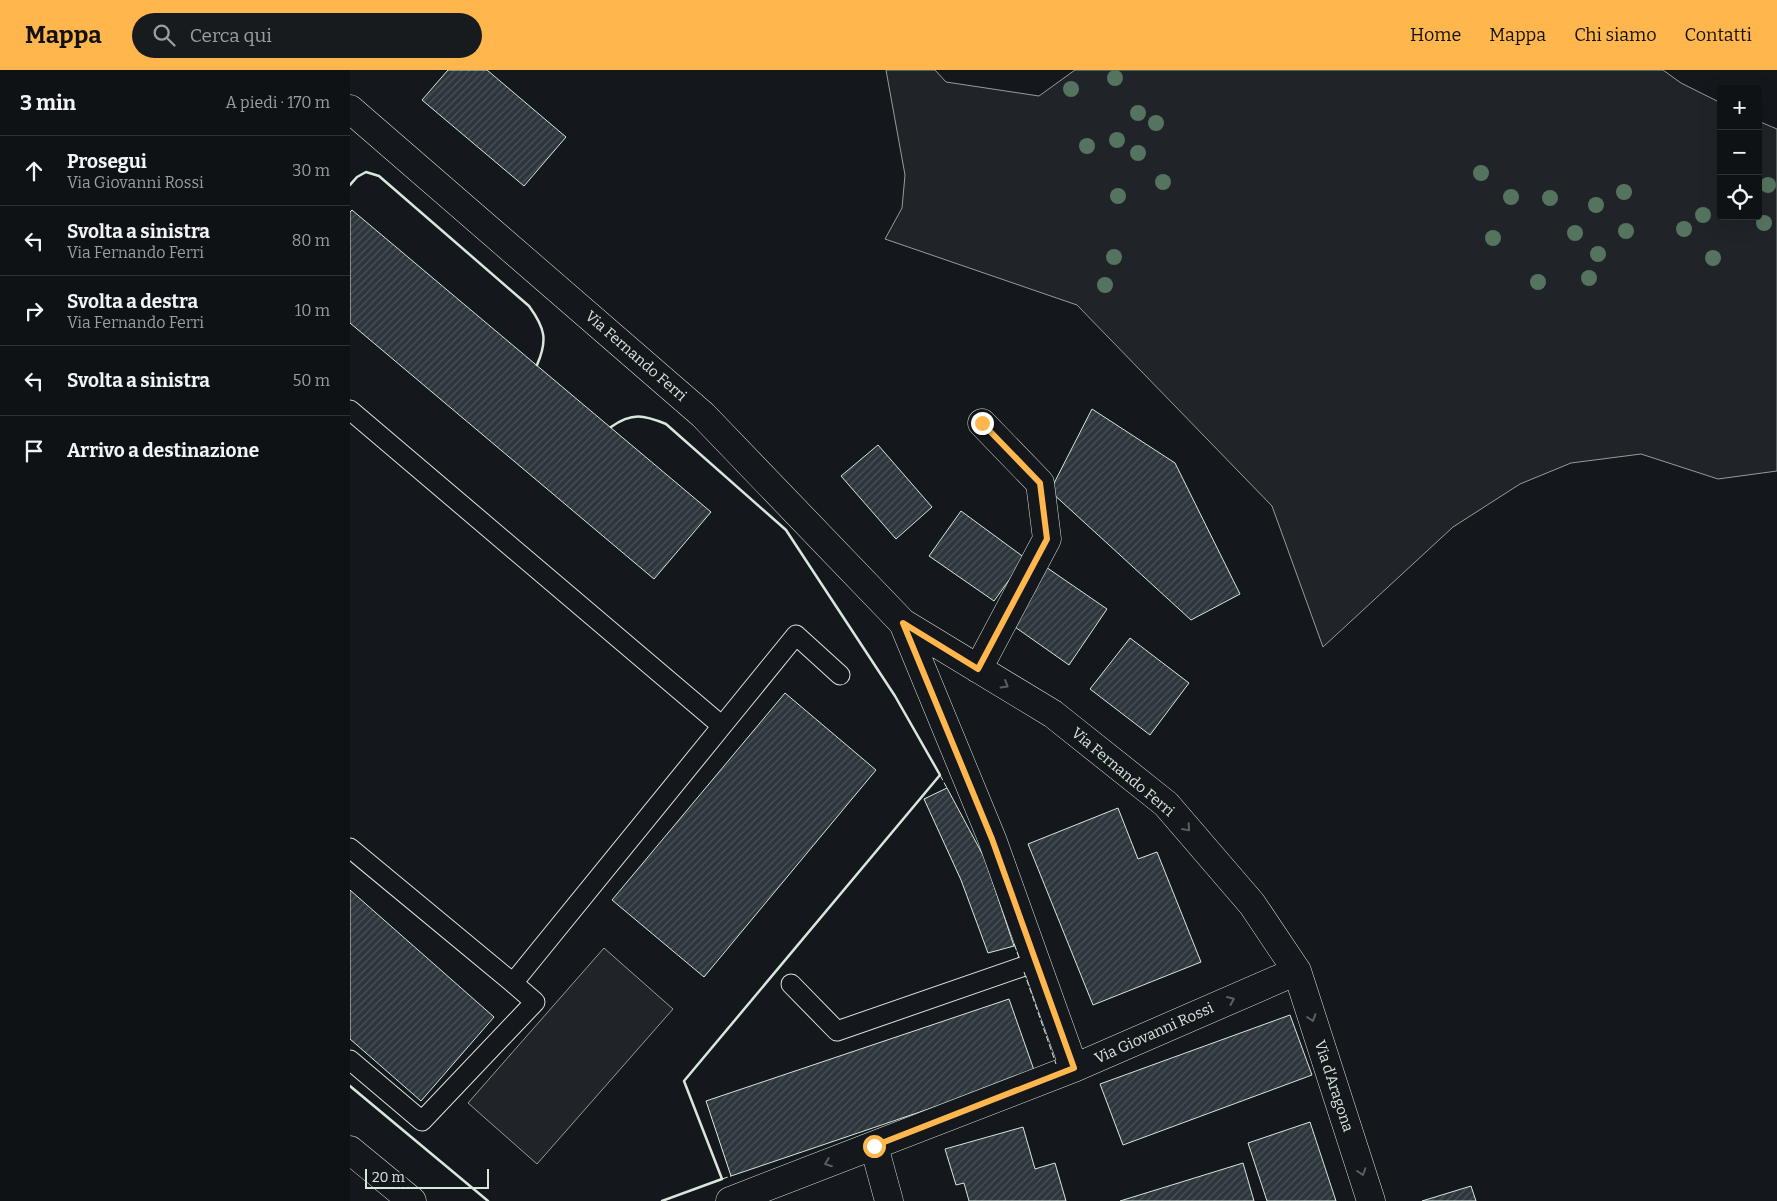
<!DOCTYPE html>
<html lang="it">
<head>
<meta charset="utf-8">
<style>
  body { margin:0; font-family:Bitter,serif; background:#181b1e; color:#f1f3f6 }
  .controls { position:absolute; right:15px; top:15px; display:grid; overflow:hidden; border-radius:5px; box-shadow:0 5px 20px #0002 }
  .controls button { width:45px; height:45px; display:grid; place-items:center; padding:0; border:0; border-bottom:1px solid #2f3234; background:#0f1215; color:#f1f3f6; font:25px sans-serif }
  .scale { position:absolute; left:15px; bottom:12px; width:124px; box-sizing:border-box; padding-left:5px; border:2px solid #d8e6dc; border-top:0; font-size:14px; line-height:18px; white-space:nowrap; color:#d8e6dc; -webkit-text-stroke:4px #14181c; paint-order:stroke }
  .stop { position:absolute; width:15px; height:15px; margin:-11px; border:4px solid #ffb74d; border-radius:50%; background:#fff }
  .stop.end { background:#ffb74d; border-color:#fff; box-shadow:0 1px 5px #0008 }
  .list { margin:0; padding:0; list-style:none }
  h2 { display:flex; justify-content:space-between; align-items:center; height:65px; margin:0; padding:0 20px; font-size:21px }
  h2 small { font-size:16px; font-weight:400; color:#9b9ea0 }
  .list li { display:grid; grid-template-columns:32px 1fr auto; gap:15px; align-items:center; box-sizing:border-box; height:70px; padding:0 20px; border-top:1px solid #2f3234 }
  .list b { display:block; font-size:19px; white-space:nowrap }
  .list p { margin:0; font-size:16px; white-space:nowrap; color:#9b9ea0 }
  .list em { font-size:16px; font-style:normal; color:#9b9ea0 }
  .icon { flex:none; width:28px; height:28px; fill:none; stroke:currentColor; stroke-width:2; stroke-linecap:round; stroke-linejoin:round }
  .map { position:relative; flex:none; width:1427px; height:1131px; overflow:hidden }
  header { display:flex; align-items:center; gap:30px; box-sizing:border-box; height:70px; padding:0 25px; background:#ffb74d; color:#111 }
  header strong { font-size:24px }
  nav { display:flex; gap:28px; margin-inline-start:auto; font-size:18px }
  .search { width:350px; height:45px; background:#181b1e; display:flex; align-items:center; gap:12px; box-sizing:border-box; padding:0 18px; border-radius:28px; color:#9b9ea0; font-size:19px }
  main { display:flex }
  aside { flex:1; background:#0f1215 }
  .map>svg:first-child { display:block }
  .green { fill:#202428; stroke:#939e99 }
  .building { fill:url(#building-hatch); stroke:#d8e6dc }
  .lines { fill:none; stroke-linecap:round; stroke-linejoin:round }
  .lane-casing { stroke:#d8e6dc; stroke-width:21 }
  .street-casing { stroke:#d8e6dc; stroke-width:29 }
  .primary-casing { stroke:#d8e6dc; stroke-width:29 }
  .lane { stroke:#14181c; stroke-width:19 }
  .street { stroke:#14181c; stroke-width:28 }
  .primary { stroke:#14181c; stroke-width:28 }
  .fence { stroke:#d8e6dc; stroke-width:1; stroke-dasharray:6 2.5; stroke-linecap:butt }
  .wall { stroke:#d8e6dc; stroke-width:2.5 }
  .tree { fill:#55745f }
  .oneway { stroke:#59605f }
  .route { stroke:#ffb74d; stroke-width:6 }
  .labels { text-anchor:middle; stroke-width:4; stroke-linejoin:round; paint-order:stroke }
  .street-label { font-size:15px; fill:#d8e6dc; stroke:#14181c }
</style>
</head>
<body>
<header>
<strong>Mappa</strong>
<div class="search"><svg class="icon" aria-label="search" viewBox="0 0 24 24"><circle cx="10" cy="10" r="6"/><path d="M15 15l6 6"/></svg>Cerca qui</div>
<nav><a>Home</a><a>Mappa</a><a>Chi siamo</a><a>Contatti</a></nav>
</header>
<main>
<aside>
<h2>3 min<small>A piedi · 170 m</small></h2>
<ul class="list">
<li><svg class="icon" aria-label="ahead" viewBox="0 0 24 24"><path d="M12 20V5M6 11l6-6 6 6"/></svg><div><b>Prosegui</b><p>Via Giovanni Rossi</p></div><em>30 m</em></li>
<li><svg class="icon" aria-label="left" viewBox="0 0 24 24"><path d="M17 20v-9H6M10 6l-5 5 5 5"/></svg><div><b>Svolta a sinistra</b><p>Via Fernando Ferri</p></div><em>80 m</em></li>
<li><svg class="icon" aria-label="right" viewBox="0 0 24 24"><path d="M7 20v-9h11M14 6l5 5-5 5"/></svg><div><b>Svolta a destra</b><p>Via Fernando Ferri</p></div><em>10 m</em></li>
<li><svg class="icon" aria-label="left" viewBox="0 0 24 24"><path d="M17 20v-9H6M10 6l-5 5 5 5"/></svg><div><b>Svolta a sinistra</b></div><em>50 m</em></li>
<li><svg class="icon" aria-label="arrive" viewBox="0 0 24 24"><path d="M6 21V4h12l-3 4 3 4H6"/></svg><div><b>Arrivo a destinazione</b></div></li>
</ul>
</aside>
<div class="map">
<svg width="1427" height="1131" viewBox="0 0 1427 1131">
  <defs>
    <pattern id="building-hatch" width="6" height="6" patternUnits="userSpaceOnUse" patternTransform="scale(1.25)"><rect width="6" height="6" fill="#2c363c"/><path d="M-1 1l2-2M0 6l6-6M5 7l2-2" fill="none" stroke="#4a5358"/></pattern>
  </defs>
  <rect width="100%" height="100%" fill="#14181c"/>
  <path class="green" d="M536,0h49l11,12 93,14 36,-26h588l18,13 40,20v113h37v-95l19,8v342l-59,8 -77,-25 -70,9 -51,21 -67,43 -130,120 -51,-141 -195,-201 -192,-66 17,-31 3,-33z
    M254,878l69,61 -136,155 -69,-61z"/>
  <path class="building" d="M98,0h39l79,67 -42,49 -102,-86z
    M2,140l359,302 -57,67 -304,-256v-111z
    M742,339l83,54 65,131 -49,26 -141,-129z
    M528,375l54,62 -36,32 -55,-63z
    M611,441l64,47 -31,43 -65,-45z
    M693,495l64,44 -38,56 -64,-45z
    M780,568l59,45 -39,52 -60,-46z
    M435,623l91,77 -172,207 -92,-77z
    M597,718l38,71 29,87 -26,7 -27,-73 -37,-81z
    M768,738l20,51 19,-7 44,110 -108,43 -65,-161z
    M0,820l144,127 -73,84 -71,-62z
    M659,929l26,74 -304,103 -25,-75z
    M940,945l22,60 -189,70 -23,-61z
    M960,1052l26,79h-69l-19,-58z
    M673,1057l12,42 20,-6 11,38h-97l-5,-18 -8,2 -11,-36z
    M893,1093l11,38h-134z
    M1121,1116l5,15h-54z"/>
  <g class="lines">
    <g class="lane-casing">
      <path id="lane" d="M0,340l372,316 -209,257 -163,-135
        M372,656l74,-91 44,40
        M441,914l46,47 199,-69
        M0,990l72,61 113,-119 -22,-19"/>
    </g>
    <g class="street-casing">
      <path id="street" d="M0,39l353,306 200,208 89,216 82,229
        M553,553l150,91 113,90 86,100 45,67 74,230
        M628,599l69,-130 -7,-56 -58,-60
        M524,1076l15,55
        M380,1131l344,-133 223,-97"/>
    </g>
    <g class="primary-casing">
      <path id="primary" d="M0,1080l62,51"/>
    </g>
    <use href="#lane" class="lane"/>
    <use href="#street" class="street"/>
    <use href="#primary" class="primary"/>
    <path class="fence" d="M590,705l8,15
      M664,874l6,16
      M674,902l32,92
      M372,1109l9,-3"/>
    <path class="wall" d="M0,115l7,-8 9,-5 13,4 150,130c16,22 19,34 8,59
      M261,357c21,-15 33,-12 55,-3l120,106 109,166 45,79 -256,306 38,98 -60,22
      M0,1016l138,115"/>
  </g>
  <g class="tree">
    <circle cx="765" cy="8" r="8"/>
    <circle cx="721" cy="19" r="8"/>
    <circle cx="788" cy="43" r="8"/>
    <circle cx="806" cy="53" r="8"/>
    <circle cx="767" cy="70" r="8"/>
    <circle cx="737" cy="76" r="8"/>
    <circle cx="788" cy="83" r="8"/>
    <circle cx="1131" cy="103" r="8"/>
    <circle cx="813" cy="112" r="8"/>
    <circle cx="1418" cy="115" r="8"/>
    <circle cx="1274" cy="122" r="8"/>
    <circle cx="768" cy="126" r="8"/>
    <circle cx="1161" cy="127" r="8"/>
    <circle cx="1200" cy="128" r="8"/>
    <circle cx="1246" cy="135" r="8"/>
    <circle cx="1353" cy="145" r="8"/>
    <circle cx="1414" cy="153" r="8"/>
    <circle cx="1334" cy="159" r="8"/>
    <circle cx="1276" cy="161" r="8"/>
    <circle cx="1225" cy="163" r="8"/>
    <circle cx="1143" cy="168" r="8"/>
    <circle cx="1248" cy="184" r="8"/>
    <circle cx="764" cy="187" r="8"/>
    <circle cx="1363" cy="188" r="8"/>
    <circle cx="1239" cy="208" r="8"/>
    <circle cx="1188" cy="212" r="8"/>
    <circle cx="755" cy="215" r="8"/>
  </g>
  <defs><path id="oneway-chevron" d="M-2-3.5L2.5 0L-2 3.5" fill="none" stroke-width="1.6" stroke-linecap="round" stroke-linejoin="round" transform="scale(1.25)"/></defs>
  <g class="oneway">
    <use href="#oneway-chevron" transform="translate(655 615) rotate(31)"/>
    <use href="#oneway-chevron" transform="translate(837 758) rotate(49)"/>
    <use href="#oneway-chevron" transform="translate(881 930) rotate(-24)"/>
    <use href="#oneway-chevron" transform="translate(962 948) rotate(72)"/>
    <use href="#oneway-chevron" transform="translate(478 1093) rotate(159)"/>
    <use href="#oneway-chevron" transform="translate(1012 1102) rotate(72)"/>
  </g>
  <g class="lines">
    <path class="route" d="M524,1076l200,-78 -82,-229 -89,-216 75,46 69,-130 -7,-56 -58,-60"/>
  </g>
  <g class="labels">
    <g class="street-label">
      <text transform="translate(286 286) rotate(41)" y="5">Via Fernando Ferri</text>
      <text transform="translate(773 702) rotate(40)" y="5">Via Fernando Ferri</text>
      <text transform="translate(804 963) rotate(-24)" y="5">Via Giovanni Rossi</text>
      <text transform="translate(984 1016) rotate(72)" y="5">Via d'Aragona</text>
    </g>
  </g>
</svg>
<div class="controls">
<button>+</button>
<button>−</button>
<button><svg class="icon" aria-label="locate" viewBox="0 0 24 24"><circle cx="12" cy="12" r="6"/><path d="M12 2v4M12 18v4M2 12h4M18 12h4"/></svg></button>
</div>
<div class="scale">20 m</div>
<div class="stop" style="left:524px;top:1076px"></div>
<div class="stop end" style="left:632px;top:353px"></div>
</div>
</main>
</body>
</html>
